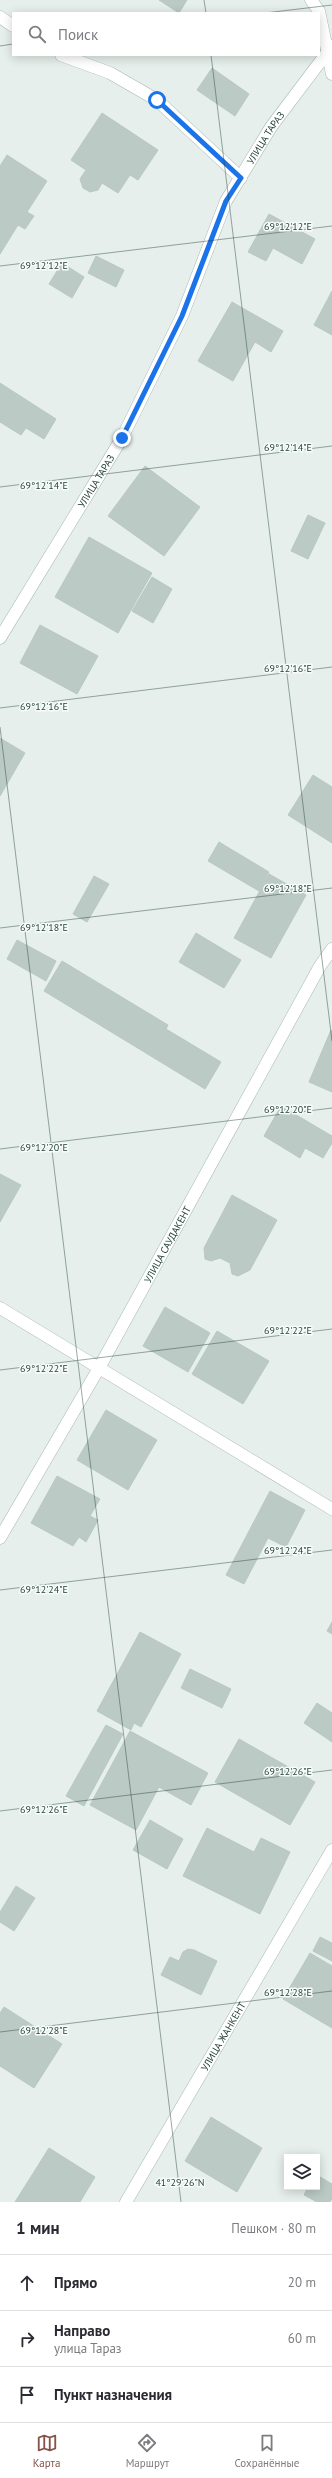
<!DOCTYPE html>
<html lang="ru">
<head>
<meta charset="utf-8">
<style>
  body { margin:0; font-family:"PT Sans",sans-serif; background:#f7f7f7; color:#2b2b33 }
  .controls { position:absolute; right:12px; bottom:12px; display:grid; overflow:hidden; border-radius:0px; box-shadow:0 2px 10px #0003 }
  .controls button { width:36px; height:36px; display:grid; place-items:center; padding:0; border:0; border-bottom:1px solid #e1e1e2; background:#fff; color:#2b2b33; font:20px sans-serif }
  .stop { position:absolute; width:12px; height:12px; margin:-9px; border:3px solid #1a73e8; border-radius:50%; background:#fff }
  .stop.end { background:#1a73e8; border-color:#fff; box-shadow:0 1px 4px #0008 }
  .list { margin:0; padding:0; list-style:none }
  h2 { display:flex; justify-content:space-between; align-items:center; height:52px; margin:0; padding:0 16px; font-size:17px }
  h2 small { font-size:13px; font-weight:400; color:#7c7c81 }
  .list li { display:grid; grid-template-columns:26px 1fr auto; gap:12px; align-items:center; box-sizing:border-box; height:56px; padding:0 16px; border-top:1px solid #e1e1e2 }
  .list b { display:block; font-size:15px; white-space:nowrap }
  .list p { margin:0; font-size:13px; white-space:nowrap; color:#7c7c81 }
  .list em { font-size:13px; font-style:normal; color:#7c7c81 }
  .icon { flex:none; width:22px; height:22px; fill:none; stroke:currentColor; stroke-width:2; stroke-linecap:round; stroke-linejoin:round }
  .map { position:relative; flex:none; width:332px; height:2202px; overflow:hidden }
  .search { position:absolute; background:#fff; box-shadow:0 2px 10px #0003; left:12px; right:12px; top:12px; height:44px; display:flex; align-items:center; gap:10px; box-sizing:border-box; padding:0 14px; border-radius:0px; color:#7c7c81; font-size:15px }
  .sheet { height:220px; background:#fff }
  nav { display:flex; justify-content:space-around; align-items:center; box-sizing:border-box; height:56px; border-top:1px solid #e1e1e2; background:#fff; font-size:11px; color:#7c7c81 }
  nav a { display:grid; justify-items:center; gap:2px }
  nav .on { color:#855347 }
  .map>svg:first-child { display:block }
  .building { fill:#bbcac4; stroke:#b8c9c2 }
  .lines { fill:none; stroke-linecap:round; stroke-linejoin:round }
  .minor-casing { stroke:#a8b8b2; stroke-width:13 }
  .minor { stroke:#fff; stroke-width:12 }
  .route { stroke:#1a73e8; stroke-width:5 }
  .ticks { fill:none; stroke:#24423a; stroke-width:1; stroke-opacity:0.45 }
  .labels { text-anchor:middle; stroke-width:3; stroke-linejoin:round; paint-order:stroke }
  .street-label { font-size:10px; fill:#24423a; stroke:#f7fbf9 }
  .ticks-label { font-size:10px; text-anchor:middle; fill:#24423a; stroke:#f7fbf9; stroke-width:3; stroke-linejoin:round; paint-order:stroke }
</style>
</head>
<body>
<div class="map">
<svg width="332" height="2202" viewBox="0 0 332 2202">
  <rect width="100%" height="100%" fill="#e6efeb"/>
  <path class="building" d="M159,0h28l-8,13z
    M212,68l37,26 -14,22 -38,-26z
    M102,113l56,37 -20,30 -8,-5 -12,18 -16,-10 -4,7 -8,2 -7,-4 -3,-9 6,-9 -15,-10z
    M7,155l40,26 -20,31 7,4 -9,13 -7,-4 -18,29v-88z
    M269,214l46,25 -13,25 -29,-16 -7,13 -18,-9z
    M96,256l28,14 -8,17 -28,-14z
    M62,263l22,14 -12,21 -23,-14z
    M332,291v44l-18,-10z
    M232,302l51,29 -12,21 -16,-10 -22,39 -35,-20z
    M0,383l56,36 -12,20 -18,-11 -5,7 -21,-13z
    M145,466l55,41 -36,49 -56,-40z
    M308,515l17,8 -17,36 -17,-8z
    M89,537l63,36 -34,60 -63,-36z
    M152,577l20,12 -19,34 -21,-12z
    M40,625l58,31 -21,38 -57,-31z
    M0,738l25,15 -25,43z
    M313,775l19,12v56l-44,-28z
    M219,842l50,30 -10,19 -51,-30z
    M269,874l37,21 -35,63 -37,-20z
    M94,876l15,8 -22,38 -14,-8z
    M196,933l45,27 -17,28 -45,-26z
    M17,940l39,21 -10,20 -39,-22z
    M62,961l106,64 -2,4 55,33 -16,27 -161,-98z
    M331,1030l1,1v61l-23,-10z
    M281,1106l51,30v7l-9,15 -18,-10 -5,10 -36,-22z
    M0,1174l21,11 -21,37z
    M232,1195l45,25 -27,50 -12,6 -6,-2 -2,-11 -10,-5 -9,3 -6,-2 -1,-11z
    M165,1307l45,26 -22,39 -45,-26z
    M217,1331l52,30 -26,43 -51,-30z
    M106,1410l51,30 -29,50 -51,-30z
    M57,1476l43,23 -10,17 8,4 -12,22 -7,-5 -6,9 -42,-23z
    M270,1491l35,19 -19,37 -18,-9 -24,46 -18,-9z
    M332,1622v12l-5,-3z
    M140,1632l41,22 -40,73 -7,-4 -3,7 -34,-19z
    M190,1669l41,20 -9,19 -41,-20z
    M317,1703l15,10v29l-28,-19z
    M106,1725l17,9 -39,72 -18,-10z
    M130,1731l78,42 -17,32 -32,-18 -23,43 -46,-25z
    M239,1739l76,43 -25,43 -75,-43z
    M150,1820l33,19 -16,30 -34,-19z
    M207,1828l47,24 7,-14 29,14 -30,62 -77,-38z
    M16,1886l19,12 -21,33 -14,-9v-10z
    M320,1937l12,6v18l-19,-10z
    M188,1949l6,1 23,11 -16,34 -40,-20 9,-18 9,4 4,-9z
    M310,1953l22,13v62l-49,-29z
    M4,2007l58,37 -28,44 -34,-22v-53z
    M211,2117l51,31 -25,44 -52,-31z
    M49,2148l46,29 -15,25h-65z
    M317,2175l15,9v14l-2,4h-13l-13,-7 4,-8h9z"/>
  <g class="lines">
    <g class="minor-casing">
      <g id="minor">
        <path d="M311,0l8,11 13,63"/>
        <path d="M0,17l13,9"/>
        <path d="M61,55l49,18 47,27 84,78"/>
        <path id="s1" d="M0,638l122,-200 60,-122 44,-115 45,-74 61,-81"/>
        <path d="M0,1308l332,201"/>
        <path id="s2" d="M0,1538l99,-170 221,-402 12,-17"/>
        <path id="s3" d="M126,2202l206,-352"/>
      </g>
    </g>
    <use href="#minor" class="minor"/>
  </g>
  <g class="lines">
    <path class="route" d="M122,438l60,-122 44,-115 15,-23 -84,-78"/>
  </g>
  <path class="ticks" d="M204,0l2,13M265,13l67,-8M0,46l13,-2M211,55l121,986M0,266l332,-40M0,487l332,-41M0,708l332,-41M0,727l181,1475M0,928l332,-40M0,1149l332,-41M0,1370l332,-41M0,1590l332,-40M0,1811l332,-41M0,2032l332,-41"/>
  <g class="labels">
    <g class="street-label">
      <text dy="4" stroke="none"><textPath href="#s1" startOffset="568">УЛИЦА ТАРАЗ</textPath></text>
      <text dy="4" stroke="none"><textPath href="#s1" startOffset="184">УЛИЦА ТАРАЗ</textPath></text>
      <text dy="4" stroke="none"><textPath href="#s2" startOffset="338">УЛИЦА САУДАКЕНТ</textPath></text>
      <text dy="4" stroke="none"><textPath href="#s3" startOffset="192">УЛИЦА ЖАНКЕНТ</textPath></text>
    </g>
  </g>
  <g class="ticks-label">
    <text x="288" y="230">69°12'12"E</text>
    <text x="44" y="269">69°12'12"E</text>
    <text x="288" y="451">69°12'14"E</text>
    <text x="44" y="489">69°12'14"E</text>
    <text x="288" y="672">69°12'16"E</text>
    <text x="44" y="710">69°12'16"E</text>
    <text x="288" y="892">69°12'18"E</text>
    <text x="44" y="931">69°12'18"E</text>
    <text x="288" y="1113">69°12'20"E</text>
    <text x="44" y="1151">69°12'20"E</text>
    <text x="288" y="1334">69°12'22"E</text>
    <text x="44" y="1372">69°12'22"E</text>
    <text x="288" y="1554">69°12'24"E</text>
    <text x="44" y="1593">69°12'24"E</text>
    <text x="288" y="1775">69°12'26"E</text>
    <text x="44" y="1813">69°12'26"E</text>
    <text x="288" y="1996">69°12'28"E</text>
    <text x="44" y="2034">69°12'28"E</text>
    <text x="180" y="2186">41°29'26"N</text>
  </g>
</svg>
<div class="controls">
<button><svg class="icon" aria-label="layers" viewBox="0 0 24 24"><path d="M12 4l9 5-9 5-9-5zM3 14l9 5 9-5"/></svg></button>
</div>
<div class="stop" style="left:157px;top:100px"></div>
<div class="stop end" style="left:122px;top:438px"></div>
<div class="search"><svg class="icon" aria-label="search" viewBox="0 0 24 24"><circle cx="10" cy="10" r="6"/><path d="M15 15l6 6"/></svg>Поиск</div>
</div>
<section class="sheet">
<h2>1 мин<small>Пешком · 80 m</small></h2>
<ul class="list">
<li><svg class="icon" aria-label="ahead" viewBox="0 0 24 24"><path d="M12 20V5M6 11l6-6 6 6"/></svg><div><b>Прямо</b></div><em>20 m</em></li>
<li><svg class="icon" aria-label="right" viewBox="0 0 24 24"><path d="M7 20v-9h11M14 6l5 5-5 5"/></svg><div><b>Направо</b><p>улица Тараз</p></div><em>60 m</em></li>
<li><svg class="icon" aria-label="arrive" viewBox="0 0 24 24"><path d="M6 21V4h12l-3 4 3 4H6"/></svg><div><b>Пункт назначения</b></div></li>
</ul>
</section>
<nav>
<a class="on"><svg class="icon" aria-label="map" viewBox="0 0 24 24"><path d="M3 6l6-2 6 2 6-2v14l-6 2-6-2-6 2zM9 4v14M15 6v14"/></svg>Карта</a>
<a><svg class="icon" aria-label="directions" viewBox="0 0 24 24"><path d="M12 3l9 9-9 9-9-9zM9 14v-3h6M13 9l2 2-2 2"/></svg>Маршрут</a>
<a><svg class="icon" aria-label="saved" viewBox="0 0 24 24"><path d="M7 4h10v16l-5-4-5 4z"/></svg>Сохранённые</a>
</nav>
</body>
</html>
